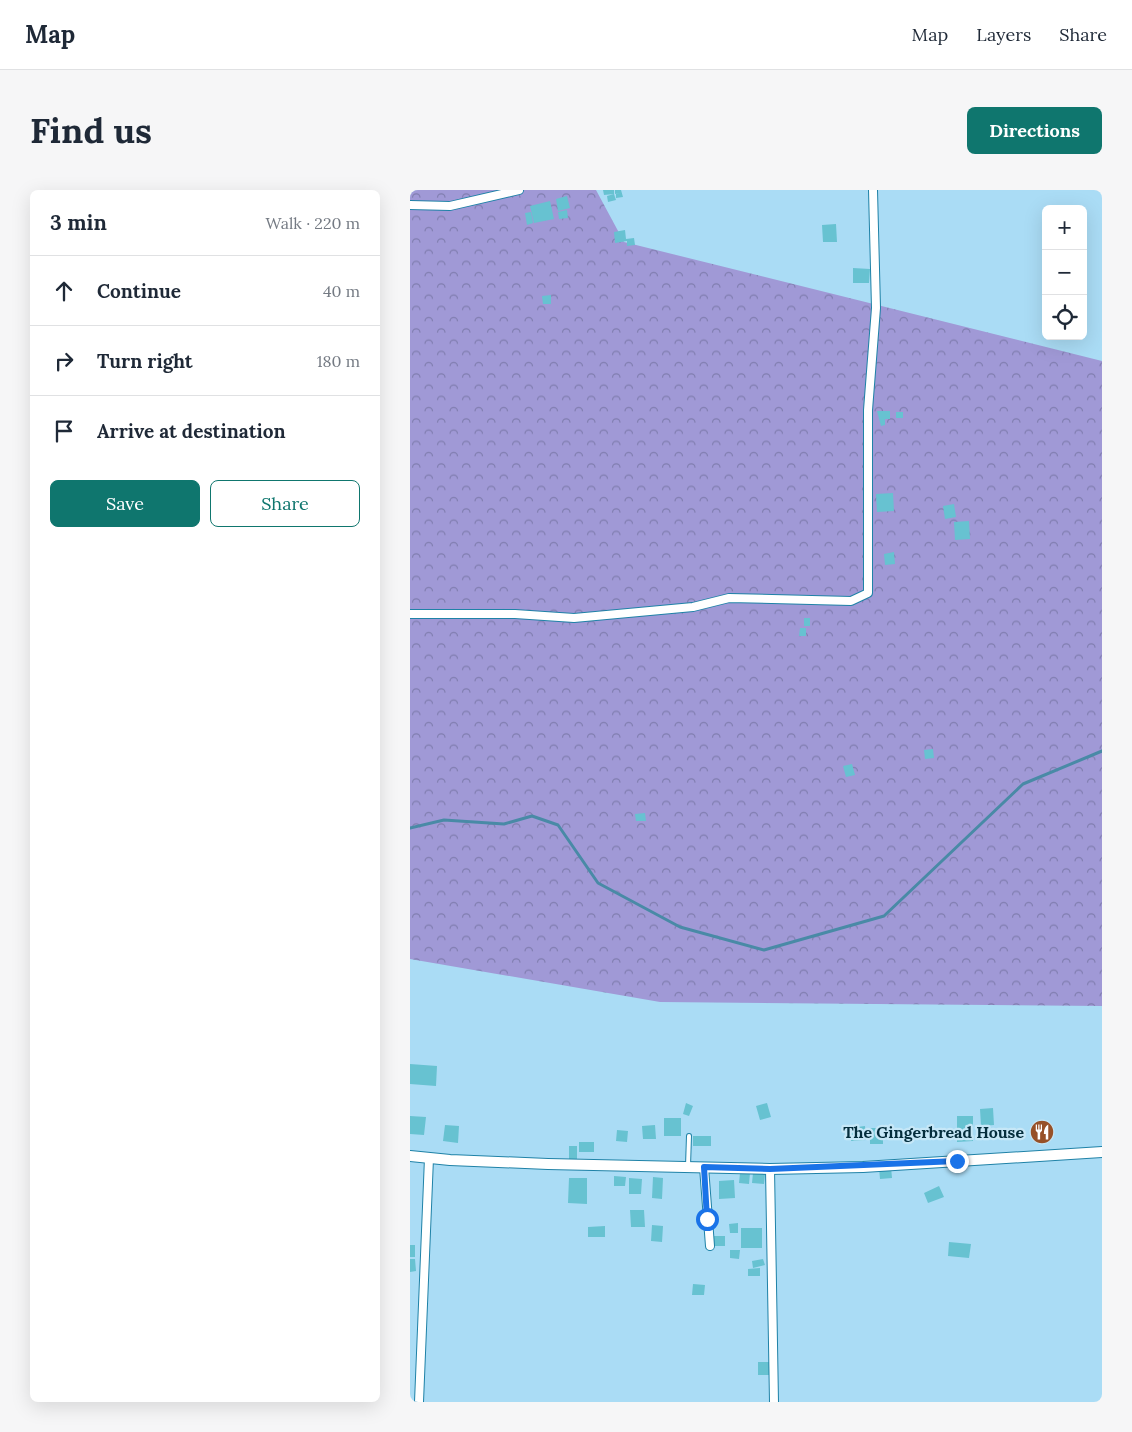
<!DOCTYPE html>
<html lang="en">
<head>
<meta charset="utf-8">
<style>
  body { margin:0; font-family:Lora,serif; background:#f6f6f7; color:#1f2937 }
  .controls { position:absolute; right:15px; top:15px; display:grid; overflow:hidden; border-radius:8px; box-shadow:0 5px 20px #0002 }
  .controls button { width:45px; height:45px; display:grid; place-items:center; padding:0; border:0; border-bottom:1px solid #e0e1e3; background:#fff; color:#1f2937; font:25px sans-serif }
  .stop { position:absolute; width:15px; height:15px; margin:-11px; border:4px solid #1a73e8; border-radius:50%; background:#fff }
  .stop.end { background:#1a73e8; border-color:#fff; box-shadow:0 1px 5px #0008 }
  .list { margin:0; padding:0; list-style:none }
  h2 { display:flex; justify-content:space-between; align-items:center; height:65px; margin:0; padding:0 20px; font-size:21px }
  h2 small { font-size:16px; font-weight:400; color:#747a83 }
  .list li { display:grid; grid-template-columns:32px 1fr auto; gap:15px; align-items:center; box-sizing:border-box; height:70px; padding:0 20px; border-top:1px solid #e0e1e3 }
  .list b { display:block; font-size:19px; white-space:nowrap }
  .list em { font-size:16px; font-style:normal; color:#747a83 }
  .actions { display:flex; gap:10px; padding:15px 20px }
  .actions a { flex:1; padding:11px 0; border:1px solid #0f766e; border-radius:8px; text-align:center; font-size:18px; color:#0f766e }
  .actions .main { background:#0f766e; color:#fff }
  .icon { flex:none; width:28px; height:28px; fill:none; stroke:currentColor; stroke-width:2; stroke-linecap:round; stroke-linejoin:round }
  .map { position:relative; flex:none; width:692px; height:1212px; overflow:hidden; border-radius:8px }
  header { display:flex; align-items:center; gap:30px; box-sizing:border-box; height:70px; padding:0 25px; background:#fff; border-bottom:1px solid #e0e1e3 }
  header strong { font-size:24px }
  nav { display:flex; gap:28px; margin-inline-start:auto; font-size:18px }
  .intro { display:flex; align-items:center; justify-content:space-between; box-sizing:border-box; height:120px; padding:0 30px }
  h1 { margin:0; font-size:35px }
  .button { padding:12px 22px; border-radius:8px; background:#0f766e; color:#fff; font-size:18px; font-weight:700 }
  main { display:flex; gap:30px; padding:0 30px }
  aside { flex:1; background:#fff; border-radius:8px; box-shadow:0 5px 20px #0002 }
  .map>svg:first-child { display:block }
  .forest { fill:url(#forest-crowns) }
  .lines { fill:none; stroke-linecap:round; stroke-linejoin:round }
  .stream { stroke:#498aa6; stroke-width:3 }
  .building { fill:#67c2d1 }
  .service-casing { stroke:#1f82a7; stroke-width:6 }
  .minor-casing { stroke:#1f82a7; stroke-width:10 }
  .tertiary-casing { stroke:#1f82a7; stroke-width:12 }
  .service { stroke:#fff; stroke-width:4 }
  .minor { stroke:#fff; stroke-width:8 }
  .tertiary { stroke:#fff; stroke-width:10 }
  .route { stroke:#1a73e8; stroke-width:6 }
  .labels { text-anchor:middle; stroke-width:4.5; stroke-linejoin:round; paint-order:stroke }
  .poi-label { font-size:16px; font-weight:bold; fill:#042d3c; stroke:#c6e7f7; text-anchor:end }
</style>
</head>
<body>
<header>
<strong>Map</strong>
<nav><a>Map</a><a>Layers</a><a>Share</a></nav>
</header>
<div class="intro"><h1>Find us</h1><a class="button">Directions</a></div>
<main>
<aside>
<h2>3 min<small>Walk · 220 m</small></h2>
<ul class="list">
<li><svg class="icon" aria-label="ahead" viewBox="0 0 24 24"><path d="M12 20V5M6 11l6-6 6 6"/></svg><div><b>Continue</b></div><em>40 m</em></li>
<li><svg class="icon" aria-label="right" viewBox="0 0 24 24"><path d="M7 20v-9h11M14 6l5 5-5 5"/></svg><div><b>Turn right</b></div><em>180 m</em></li>
<li><svg class="icon" aria-label="arrive" viewBox="0 0 24 24"><path d="M6 21V4h12l-3 4 3 4H6"/></svg><div><b>Arrive at destination</b></div></li>
</ul>
<div class="actions"><a class="main">Save</a><a>Share</a></div>
</aside>
<div class="map">
<svg width="692" height="1212" viewBox="0 0 692 1212">
  <defs>
    <pattern id="forest-crowns" width="20" height="18" patternUnits="userSpaceOnUse" patternTransform="scale(1.25)"><rect width="20" height="18" fill="#a099d6"/><path d="M2 6a3 3 0 1 1 6 0M12 15a3 3 0 1 1 6 0" fill="none" stroke="#807daf"/></pattern>
  </defs>
  <rect width="100%" height="100%" fill="#aadcf5"/>
  <path class="forest" d="M0,0h186l28,52 478,119v645l-442,-4 -250,-43z"/>
  <g class="lines">
    <path class="stream" d="M0,638l34,-8 60,4 28,-8 26,9 40,58 82,44 84,23 120,-34 139,-132 79,-33"/>
  </g>
  <path class="building" d="M193,0h11v4l-10,1z
    M205,0h6l2,7 -7,1v-4l4,-1 -5,1z
    M204,4l2,6 -8,2 -1,-6z
    M157,6l3,12 -12,3 -2,-12z
    M140,11l4,18 -20,4 -4,-17z
    M157,20l1,8 -9,1 -1,-7z
    M121,22l2,11 -6,2 -2,-12z
    M426,34l1,18h-14l-1,-17z
    M215,40l1,9 8,-1 1,7 -8,1v-5l-12,2 -1,-11z
    M443,78l17,1 -1,14h-16z
    M141,105v9h-8l-1,-8z
    M467,221h13v8h-5v6l-4,1z
    M486,222h7v6h-7z
    M483,303l1,18 -17,1 -1,-18z
    M544,314l2,13 -11,2 -2,-13z
    M559,331l1,18 -15,1 -1,-18z
    M484,362l1,12 -10,1 -1,-11z
    M394,428h6v8h-6z
    M390,438h6v8h-7z
    M523,559l1,9 -9,1 -1,-9z
    M442,574l3,11 -9,2 -3,-11z
    M235,623l1,8h-10l-1,-7z
    M0,874l27,2 -1,20 -26,-2z
    M276,913l7,3 -4,10 -6,-2z
    M357,913l4,14 -11,3 -4,-14z
    M583,918l1,17 -13,1 -1,-17z
    M0,926l16,1 -2,18 -14,-1z
    M547,926h16v25l-16,1z
    M254,928h17v18h-17z
    M35,935l14,1 -1,17 -15,-2z
    M245,935l1,14h-13l-1,-13z
    M455,936l1,14 -15,1 -1,-13z
    M460,938h13v16h-13z
    M207,940l11,1 -1,11 -11,-1z
    M283,946h18v10h-18z
    M169,952h15v10h-15z
    M159,956h8v13h-8z
    M481,977l1,11 -12,1 -1,-11z
    M330,983h10l-1,11 -10,-1z
    M343,983l12,1 -1,10 -12,-1z
    M204,986l12,1 -1,9h-11z
    M243,987l10,1 -1,21 -10,-1z
    M159,988h18v26l-19,-1z
    M219,988l13,1 -1,15h-12z
    M324,990l1,18 -16,1v-18z
    M529,996l5,11 -16,6 -4,-10z
    M220,1020h14l1,17h-14z
    M328,1033v10h-8l-1,-9z
    M242,1035l11,1 -1,16 -11,-1z
    M195,1036v11h-17v-10z
    M331,1038h21v20h-21z
    M303,1046h12v10h-12z
    M539,1052l22,2 -2,14 -21,-2z
    M0,1055h5v12h-5z
    M320,1060h10l-1,9 -9,-1z
    M0,1069h5l1,12 -6,1z
    M353,1069l2,6 -12,3 -1,-7z
    M350,1078v8h-12v-7z
    M283,1094l12,1 -1,10h-12z
    M348,1172h12v13h-12z"/>
  <g class="lines">
    <g class="service-casing">
      <path id="service" d="M278,976l1,-30"/>
    </g>
    <g class="minor-casing">
      <path id="minor" d="M0,15l40,1 69,-16
        M0,424h105l59,4 119,-11 36,-9 122,3 17,-8v-183l8,-102 -3,-118
        M294,977l6,79
        M360,979l4,233
        M9,1212l10,-244"/>
    </g>
    <g class="tertiary-casing">
      <path id="tertiary" d="M0,966l40,4 98,4 222,5 93,-2 239,-15"/>
    </g>
    <use href="#service" class="service"/>
    <use href="#minor" class="minor"/>
    <use href="#tertiary" class="tertiary"/>
  </g>
  <g class="lines">
    <path class="route" d="M297,1029l-3,-52 66,2 187,-8"/>
  </g>
  <defs>
    <g id="restaurant-disc" transform="scale(1.25)"><circle r="9.5" fill="#975128" stroke="#c6e7f7"/><path d="M-5-6h1v4h1v-4h1v4h1v-4h1v5L-1.5 .5V6h-2V.5L-5-1ZM5-6V6H3V1.5H1.5Q1.5-4 5-6Z" fill="#fff"/></g>
  </defs>
  <g fill-rule="evenodd">
    <use href="#restaurant-disc" x="632" y="942"/>
  </g>
  <g class="labels">
    <g class="poi-label">
      <text x="614" y="948">The Gingerbread House</text>
    </g>
  </g>
</svg>
<div class="controls">
<button>+</button>
<button>−</button>
<button><svg class="icon" aria-label="locate" viewBox="0 0 24 24"><circle cx="12" cy="12" r="6"/><path d="M12 2v4M12 18v4M2 12h4M18 12h4"/></svg></button>
</div>
<div class="stop" style="left:297px;top:1029px"></div>
<div class="stop end" style="left:547px;top:971px"></div>
</div>
</main>
</body>
</html>
